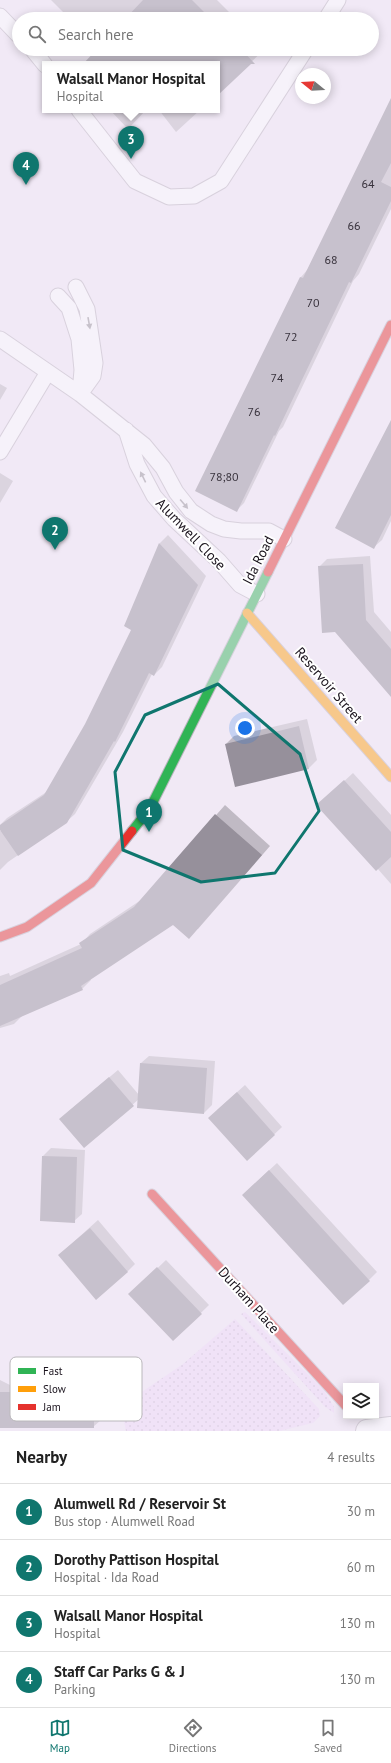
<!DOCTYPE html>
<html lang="en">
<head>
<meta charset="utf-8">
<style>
  body { margin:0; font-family:"PT Sans",sans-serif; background:#f6f6f6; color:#222 }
  .controls { position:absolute; right:12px; bottom:12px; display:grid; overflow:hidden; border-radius:0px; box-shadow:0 2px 10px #0003 }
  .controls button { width:36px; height:36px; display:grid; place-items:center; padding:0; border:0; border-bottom:1px solid #e0e0e0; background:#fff; color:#222; font:20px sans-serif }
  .compass { position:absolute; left:295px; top:68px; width:36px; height:36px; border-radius:50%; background:#fff; box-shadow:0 2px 10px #0003; rotate:288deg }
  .you { position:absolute; left:245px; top:728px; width:14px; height:14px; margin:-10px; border:3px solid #fff; border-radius:50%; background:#1a73e8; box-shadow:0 0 0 6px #1a73e833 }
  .badge { display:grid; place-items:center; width:26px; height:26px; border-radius:50%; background:#0f766e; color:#fff; font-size:13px; font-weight:700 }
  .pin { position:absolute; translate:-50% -33px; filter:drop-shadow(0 1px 2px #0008) }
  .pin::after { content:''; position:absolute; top:21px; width:14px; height:12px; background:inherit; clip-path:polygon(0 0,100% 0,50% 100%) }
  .popup { position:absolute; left:42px; top:61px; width:178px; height:52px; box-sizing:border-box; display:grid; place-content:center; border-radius:0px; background:#fff; filter:drop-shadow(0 1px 3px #0005); font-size:13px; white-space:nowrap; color:#767676 }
  .popup b { font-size:15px; color:#222 }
  .popup::after { content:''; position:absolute; left:50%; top:100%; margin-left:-8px; border:8px solid transparent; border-top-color:#fff }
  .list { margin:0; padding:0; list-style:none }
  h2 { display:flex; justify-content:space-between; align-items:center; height:52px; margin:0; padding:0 16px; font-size:17px }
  h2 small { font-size:13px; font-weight:400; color:#767676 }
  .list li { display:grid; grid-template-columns:26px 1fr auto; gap:12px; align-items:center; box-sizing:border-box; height:56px; padding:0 16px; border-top:1px solid #e0e0e0 }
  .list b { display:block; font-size:15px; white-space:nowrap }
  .list p { margin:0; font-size:13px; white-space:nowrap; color:#767676 }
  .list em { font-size:13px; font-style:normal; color:#767676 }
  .icon { flex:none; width:22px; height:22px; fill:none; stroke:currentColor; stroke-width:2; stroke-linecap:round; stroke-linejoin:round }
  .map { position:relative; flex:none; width:391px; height:1431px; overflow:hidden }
  .search { position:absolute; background:#fff; box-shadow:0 2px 10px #0003; left:12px; right:12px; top:12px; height:44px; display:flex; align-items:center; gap:10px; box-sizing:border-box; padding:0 14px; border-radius:22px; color:#767676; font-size:15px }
  .sheet { height:276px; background:#fff }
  nav { display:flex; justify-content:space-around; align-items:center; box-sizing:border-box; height:56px; border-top:1px solid #e0e0e0; background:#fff; font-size:11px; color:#767676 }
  nav a { display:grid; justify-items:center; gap:2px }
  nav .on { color:#0f766e }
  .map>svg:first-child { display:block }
  .grass { fill:url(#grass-dots) }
  .shadow { fill:#0003 }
  .building { fill:#96909b }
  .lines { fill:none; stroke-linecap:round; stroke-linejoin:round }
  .lane-casing { stroke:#bbb4bf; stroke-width:17 }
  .street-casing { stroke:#bbb4bf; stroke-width:24 }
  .fast-casing { stroke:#bbb4bf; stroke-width:11 }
  .slow-casing { stroke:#bbb4bf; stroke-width:11 }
  .jam-casing { stroke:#bbb4bf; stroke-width:11 }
  .lane { stroke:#fdfcfe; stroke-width:15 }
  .street { stroke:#fdfcfe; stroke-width:22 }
  .fast { stroke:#30b455; stroke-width:9 }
  .slow { stroke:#ff9f0a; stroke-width:9 }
  .jam { stroke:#e5322d; stroke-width:9 }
  .oneway { fill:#969398 }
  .marked { fill:none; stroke:#0f766e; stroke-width:3; stroke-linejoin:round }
  .labels { text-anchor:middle; stroke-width:4; stroke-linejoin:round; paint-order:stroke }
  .number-label { font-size:12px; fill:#38323c }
  .street-label { font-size:14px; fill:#19121c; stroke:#fff }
  .key { fill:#fff; stroke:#bab8bb; stroke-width:1 }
  .key-label { font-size:11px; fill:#19121c }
</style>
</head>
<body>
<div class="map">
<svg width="391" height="1431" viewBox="0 0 391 1431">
  <defs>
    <pattern id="grass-dots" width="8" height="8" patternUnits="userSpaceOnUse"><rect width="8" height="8" fill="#efdaf9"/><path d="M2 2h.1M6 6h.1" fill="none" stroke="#ccbad5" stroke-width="1.8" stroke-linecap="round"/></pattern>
  </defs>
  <rect width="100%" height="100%" fill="#f1e9f5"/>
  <path class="grass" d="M245,1312l79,78 10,17v6l-9,-6 -84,-93z
    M235,1319l84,90 1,7 -7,7 -34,8h-153l-5,-25 62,-42z"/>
  <path class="shadow" d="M51,0h166l19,19h-166z
    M98,49h167l-48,45v-30h-133z
    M391,101v108l-32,65 -6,7 -70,146 -4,4 -35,72 -8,8 -40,-20 105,-214 7,-8z
    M110,110h36l-18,19z
    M159,110h41l-24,22z
    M0,384l7,4 -7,12z
    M391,423v98l-9,19 -8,7z
    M0,473l13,8 -13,22z
    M168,535l38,41 -44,91 -8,8 -2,-1 -29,58 -48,82 -9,8 -58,40 -8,8v-39l2,-1 -2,-5 7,-7 41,-27 38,-66 47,-96 -8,-3 35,-83z
    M370,556l4,56 17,20v64l-72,-129 8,-8z
    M307,719l10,41 -8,8 -83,-24 8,-8z
    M353,773l38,42v69l-14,-16 -51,-70z
    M225,805l45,41 -72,83 -25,-5 -83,54 1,2 -9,9 -59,26 -9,9 -14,4v-52l9,-3 1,3 71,-32 9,-10 51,-34z
    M149,1056l66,5 -3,44 -8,8 -65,-14 -55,48 -16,-35 50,-42 21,25 2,-32z
    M245,1085l37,42 -35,33 -30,-50z
    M51,1148l34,2 -3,64 -8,7 -31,-65z
    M277,1163l100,109 -8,8 -118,-93z
    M98,1220l37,44 -8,8 -68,-17z
    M166,1260l43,45 -36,35 -35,-53z
    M0,1380l10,5 91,-1v36l-8,7h-93z"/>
  <path class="building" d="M143,0h49l19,19h-86z
    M97,49h144l14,15h-4l-34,32v-32h-134z
    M391,98v65l-10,19 10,5v14l-40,82 -2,-1 -74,154 -1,-1 -37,77 -42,-21 105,-214 3,1z
    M391,420v95l-17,34 -39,-21z
    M159,543l39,42 -44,91 -5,-3 -34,69 -1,-1 -47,82 -49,33 -18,-26v-5l44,-30 41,-71 46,-94 -7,-4z
    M363,564l3,56 25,29v48l-56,-65 -13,1 -4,-67z
    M299,726l10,43 -74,18 -10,-43z
    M344,780l47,52v25l-15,14 -60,-66z
    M215,814l47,41 -73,84 -16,-14 -92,61 2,4 -83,36v-41l82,-37 -3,-5 55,-36z
    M140,1063l67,5 -3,46 -67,-6z
    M109,1077l25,29 -50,42 -25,-29z
    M237,1092l38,43 -28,26 -39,-43z
    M42,1156l35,1 -2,66 -35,-2z
    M269,1170l101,111 -27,24 -101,-110z
    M90,1228l38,44 -32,28 -38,-45z
    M157,1267l45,47 -29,27 -45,-47z
    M0,1392h94v36h-94z"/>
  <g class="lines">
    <g class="lane-casing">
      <path id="lane" d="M0,16l19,20
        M326,19l12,-19
        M32,49l13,16
        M79,110l56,71 34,16 25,-1 27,-15 85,-132
        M76,287l11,22 8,54 -2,13 -13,18
        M58,296l11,12 10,31 3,31 -2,23
        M0,339l80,55 64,51 19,23 13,24 15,19 20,13 13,5 17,2h28l15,8
        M126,430l11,34 17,32 20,23 45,42 21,24 17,9
        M0,452l48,-80"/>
    </g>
    <g class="street-casing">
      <path id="street" d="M367,1431l24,-3"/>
    </g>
    <g class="fast-casing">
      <path id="fast" d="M132,831l18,-23 118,-236"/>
    </g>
    <g class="slow-casing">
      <path id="slow" d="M247,613l144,164"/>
    </g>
    <g class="jam-casing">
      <path id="jam" d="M268,572l123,-247
        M0,937l27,-10 64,-44 41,-52
        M152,1194l194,212"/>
    </g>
    <use href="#lane" class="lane"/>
    <use href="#street" class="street"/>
    <use href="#fast" class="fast"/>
    <use href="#slow" class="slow"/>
    <use href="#jam" class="jam"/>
  </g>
  <defs><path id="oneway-solid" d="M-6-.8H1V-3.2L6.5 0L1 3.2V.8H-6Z"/></defs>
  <g class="oneway">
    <use href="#oneway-solid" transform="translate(89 323) rotate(80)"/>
    <use href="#oneway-solid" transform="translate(143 477) rotate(-116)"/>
    <use href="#oneway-solid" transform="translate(184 504) rotate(50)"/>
  </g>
  <path d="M0 0H391V1431H0ZM218,684l82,70 19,57 -44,62 -74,9 -78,-32 -8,-78 30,-57z" fill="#f1e9f5" fill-opacity=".55" fill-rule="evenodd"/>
  <path class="marked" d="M218,684l82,70 19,57 -44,62 -74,9 -78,-32 -8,-78 30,-57z"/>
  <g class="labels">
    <g class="number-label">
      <text x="368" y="188">64</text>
      <text x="354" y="230">66</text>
      <text x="331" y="264">68</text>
      <text x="313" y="307">70</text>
      <text x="291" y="341">72</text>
      <text x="277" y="382">74</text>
      <text x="254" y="416">76</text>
      <text x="224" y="481">78;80</text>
    </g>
    <g class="street-label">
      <text transform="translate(191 534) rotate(46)" y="5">Alumwell Close</text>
      <text transform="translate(258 560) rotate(-63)" y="5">Ida Road</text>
      <text transform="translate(329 685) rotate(49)" y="5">Reservoir Street</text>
      <text transform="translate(249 1300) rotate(48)" y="5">Durham Place</text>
    </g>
  </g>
  <rect x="10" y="1357" width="132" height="64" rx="6" class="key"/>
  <rect x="18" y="1368" width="18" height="6" fill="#30b455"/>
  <rect x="18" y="1386" width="18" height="6" fill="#ff9f0a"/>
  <rect x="18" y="1404" width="18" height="6" fill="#e5322d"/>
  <g class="key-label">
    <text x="43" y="1375">Fast</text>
    <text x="43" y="1393">Slow</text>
    <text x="43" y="1411">Jam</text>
  </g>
</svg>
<div class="controls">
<button><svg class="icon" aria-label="layers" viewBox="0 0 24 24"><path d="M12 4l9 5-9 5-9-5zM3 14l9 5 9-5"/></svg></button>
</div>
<svg class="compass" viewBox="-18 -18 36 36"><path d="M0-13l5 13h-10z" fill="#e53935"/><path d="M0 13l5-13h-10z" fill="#767676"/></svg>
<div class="you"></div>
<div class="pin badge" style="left:149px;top:832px">1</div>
<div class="pin badge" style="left:55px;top:550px">2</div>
<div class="pin badge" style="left:131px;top:159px">3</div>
<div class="popup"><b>Walsall Manor Hospital</b>Hospital</div>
<div class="pin badge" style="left:26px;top:185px">4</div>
<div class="search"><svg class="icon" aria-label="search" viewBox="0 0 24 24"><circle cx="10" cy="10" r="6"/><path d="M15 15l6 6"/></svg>Search here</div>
</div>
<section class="sheet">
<h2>Nearby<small>4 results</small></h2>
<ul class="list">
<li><span class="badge">1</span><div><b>Alumwell Rd / Reservoir St</b><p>Bus stop · Alumwell Road</p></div><em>30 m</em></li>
<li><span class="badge">2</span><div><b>Dorothy Pattison Hospital</b><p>Hospital · Ida Road</p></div><em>60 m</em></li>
<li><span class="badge">3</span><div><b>Walsall Manor Hospital</b><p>Hospital</p></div><em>130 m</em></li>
<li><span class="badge">4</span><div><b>Staff Car Parks G &amp; J</b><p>Parking</p></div><em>130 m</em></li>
</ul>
</section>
<nav>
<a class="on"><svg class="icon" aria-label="map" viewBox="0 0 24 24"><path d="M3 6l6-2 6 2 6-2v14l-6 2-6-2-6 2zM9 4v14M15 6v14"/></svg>Map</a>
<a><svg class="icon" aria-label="directions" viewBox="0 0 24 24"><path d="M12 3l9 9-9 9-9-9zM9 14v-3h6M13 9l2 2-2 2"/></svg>Directions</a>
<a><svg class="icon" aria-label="saved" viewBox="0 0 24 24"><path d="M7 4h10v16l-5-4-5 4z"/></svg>Saved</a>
</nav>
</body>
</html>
